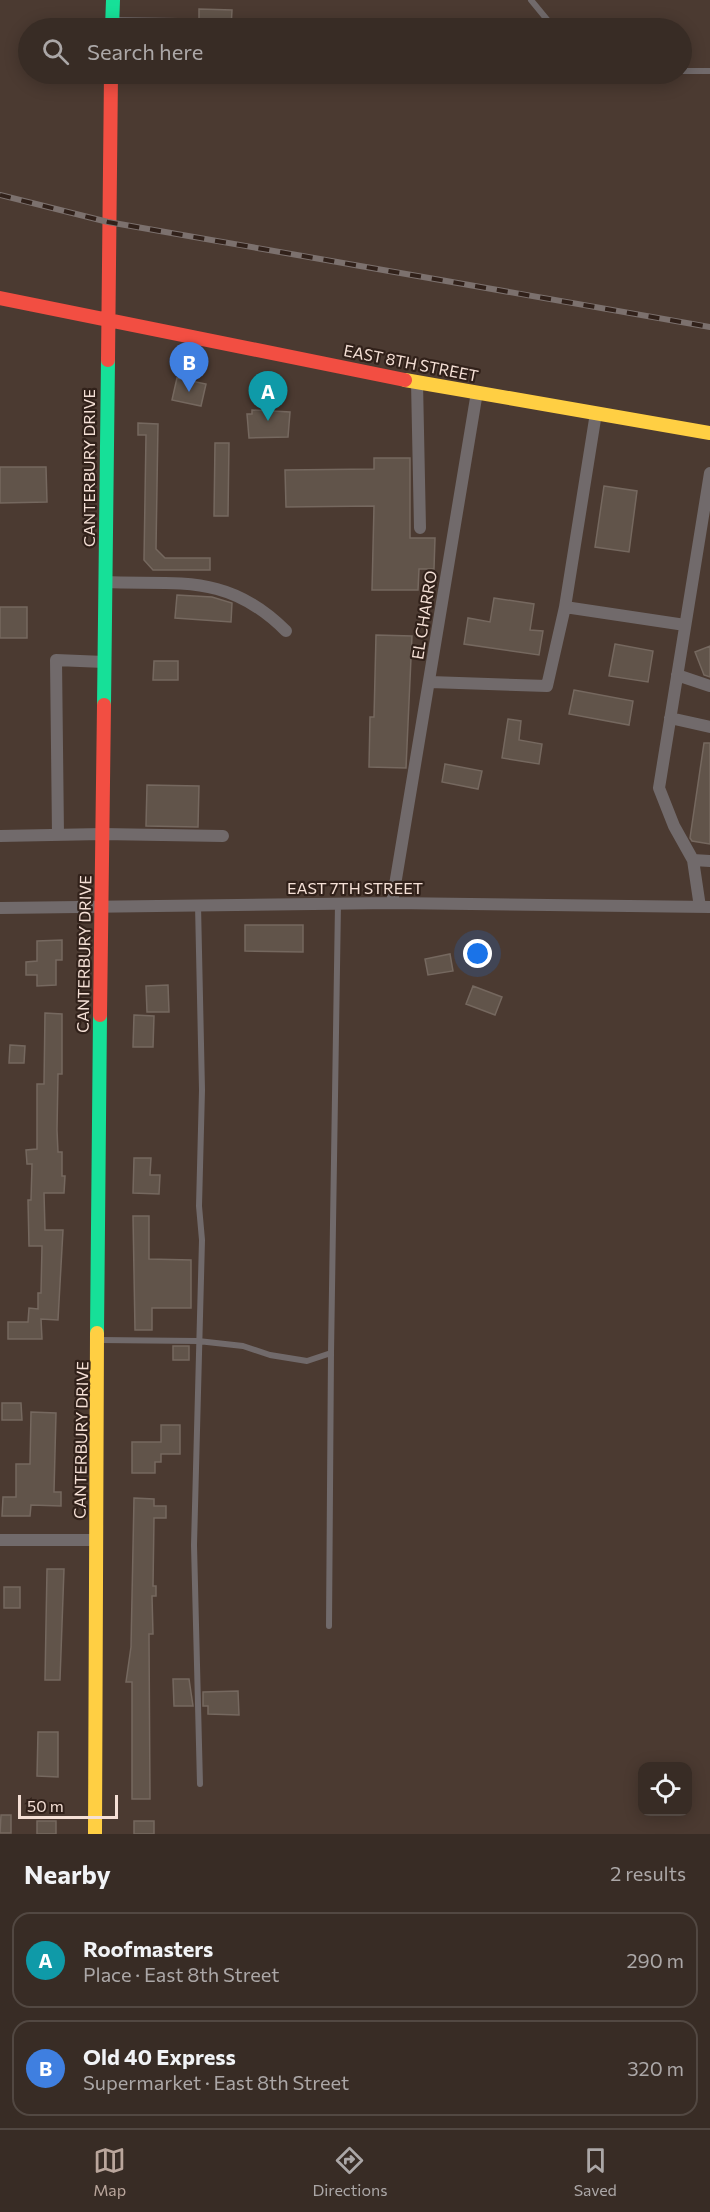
<!DOCTYPE html>
<html lang="en">
<head>
<meta charset="utf-8">
<style>
  body { margin:0; font-family:Commissioner,sans-serif; background:#433832; color:#f1f3f6 }
  .controls { position:absolute; right:18px; bottom:18px; display:grid; overflow:hidden; border-radius:12px; box-shadow:0 3px 15px #0003 }
  .controls button { width:54px; height:54px; display:grid; place-items:center; padding:0; border:0; border-bottom:2px solid #524842; background:#382c25; color:#f1f3f6; font:30px sans-serif }
  .scale { position:absolute; left:18px; bottom:15px; width:100px; box-sizing:border-box; padding-left:6px; border:3px solid #f5e0d6; border-top:0; font-size:16px; line-height:21px; white-space:nowrap; color:#f5e0d6; -webkit-text-stroke:4px #31211a; paint-order:stroke }
  .you { position:absolute; left:478px; top:954px; width:21px; height:21px; margin:-15px; border:4px solid #fff; border-radius:50%; background:#1a73e8; box-shadow:0 0 0 9px #1a73e833 }
  .badge { display:grid; place-items:center; width:39px; height:39px; border-radius:50%; background:#baa69c; color:#fff; font-size:20px; font-weight:700 }
  .pin { position:absolute; translate:-50% -50px; filter:drop-shadow(0 2px 3px #0008) }
  .pin::after { content:''; position:absolute; top:32px; width:21px; height:18px; background:inherit; clip-path:polygon(0 0,100% 0,50% 100%) }
  .list { margin:0; padding:0; list-style:none }
  h2 { display:flex; justify-content:space-between; align-items:center; height:78px; margin:0; padding:0 24px; font-size:26px }
  h2 small { font-size:20px; font-weight:400; color:#aba7a7 }
  .list li { display:grid; grid-template-columns:39px 1fr auto; gap:18px; align-items:center; box-sizing:border-box; height:96px; margin:0 12px 12px; padding:0 12px; border:2px solid #524842; border-radius:18px }
  .list b { display:block; font-size:22px; white-space:nowrap }
  .list p { margin:0; font-size:20px; white-space:nowrap; color:#aba7a7 }
  .list em { font-size:20px; font-style:normal; color:#aba7a7 }
  .icon { flex:none; width:33px; height:33px; fill:none; stroke:currentColor; stroke-width:2; stroke-linecap:round; stroke-linejoin:round }
  .map { position:relative; flex:none; width:710px; height:1834px; overflow:hidden }
  .search { position:absolute; background:#382c25; box-shadow:0 3px 15px #0003; left:18px; right:18px; top:18px; height:66px; display:flex; align-items:center; gap:15px; box-sizing:border-box; padding:0 21px; border-radius:33px; color:#aba7a7; font-size:22px }
  .sheet { height:294px; background:#382c25 }
  nav { display:flex; justify-content:space-around; align-items:center; box-sizing:border-box; height:84px; border-top:2px solid #524842; background:#382c25; font-size:16px; color:#aba7a7 }
  nav a { display:grid; justify-items:center; gap:3px }
  nav .on { color:#baa69c }
  .map>svg:first-child { display:block }
  .building { fill:#61544a; stroke:#75685f; stroke-width:1.5 }
  .lines { fill:none; stroke-linecap:round; stroke-linejoin:round }
  .lane { stroke:#716a6b; stroke-width:6 }
  .street { stroke:#716a6b; stroke-width:12 }
  .fast { stroke:#16e098; stroke-width:14 }
  .slow { stroke:#ffcf43; stroke-width:14 }
  .jam { stroke:#f24e42; stroke-width:14 }
  .rail-casing { stroke:#7c716e; stroke-width:6 }
  .rail { stroke:#31211a; stroke-width:4; stroke-dasharray:11; stroke-linecap:butt }
  .labels { text-anchor:middle; stroke-width:4.5; stroke-linejoin:round; paint-order:stroke }
  .street-label { font-size:16px; fill:#f5e0d6; stroke:#31211a }
</style>
</head>
<body>
<div class="map">
<svg width="710" height="1834" viewBox="0 0 710 1834">
  <rect width="100%" height="100%" fill="#4b3a31"/>
  <path class="building" d="M199,9l33,1 -1,18h-32z
    M177,378l29,6 -5,22 -29,-6z
    M252,410l38,2 -2,25 -39,1 -2,-24h5z
    M138,423l20,1 -2,125 9,9h45v12h-57l-9,-10 2,-125h-8z
    M215,443h14l-1,73h-14z
    M374,458h36v80h25l-1,31h-15l-1,21h-46l2,-84 -88,1 -1,-37 89,-1z
    M0,467h46l1,35 -47,1z
    M604,486l33,5 -8,61 -34,-5z
    M177,595l35,2 20,6 -1,19 -56,-4z
    M494,598l40,6 -4,26 13,1 -4,24 -75,-11 4,-26 22,4z
    M0,607h27v31h-27z
    M376,635l36,1 -6,132 -37,-1 1,-50h4z
    M615,644l38,7 -5,31 -39,-6z
    M710,646v31l-6,-2 -9,-23z
    M154,661h24v19h-25z
    M574,690l59,11 -4,24 -60,-11z
    M508,719l13,2 -2,19 23,4 -3,20 -37,-6z
    M704,743h6v101l-18,-3 -2,-3z
    M445,764l37,7 -4,18 -36,-7z
    M147,785l52,1 -1,41 -52,-1z
    M245,925h58v27l-58,-1z
    M62,940v20h-6v25l-19,1v-11h-11v-13l11,-1v-20z
    M450,954l3,17 -25,4 -3,-16z
    M168,985l1,27h-22l-1,-26z
    M473,986l29,11 -7,18 -29,-11z
    M45,1013l17,1v60h-4l-1,56 1,22h4v24h3l-1,17h-20l1,37h18l-5,90 -17,-1 1,20h-34v-17h20l1,-14 9,1v-16h3l1,-47h-13l-1,-46h3l1,-36h-5l-1,-14 11,-1v-65h7z
    M134,1015l20,1 -1,31h-20z
    M10,1045l15,1 -1,17h-15z
    M134,1158h17l-1,17h10l-1,19 -26,-1z
    M133,1216h16v43l42,1v48h-39v22h-17z
    M173,1346h16v14h-16z
    M2,1403h19l1,17h-20z
    M31,1412l25,1 -2,79h7v14l-30,-1 -1,11h-28l1,-19h13v-33h14z
    M161,1425h19v29h-19v8h-6v11h-23v-31h29z
    M134,1498l20,1v7h12v12h-12l-1,68h3v10h-4l1,38h-4l1,165h-18v-117h-6l5,-35z
    M47,1569h17l-4,111h-15z
    M4,1587h16v21h-16z
    M173,1679h16l4,27h-19z
    M238,1691l1,24 -31,-1v-8h-5v-14z
    M38,1732h20v45l-21,-1z
    M1,1815h10v18h-11z
    M37,1821h19v13h-19z
    M134,1821h20v13h-20z"/>
  <g class="lines">
    <path class="lane" d="M531,0l23,28
      M113,20l66,1
      M682,71h28
      M198,905l4,185 -3,116 3,34 -8,305 6,239
      M100,1340l98,1 45,5 27,9 37,6 24,-8 7,-449
      M329,1626l2,-273"/>
    <path class="street" d="M417,382l3,146
      M710,473l-51,315 15,38 19,34 17,1
      M105,582c75,3 123,-9 181,49
      M565,607l120,18
      M677,675l33,11
      M430,682l117,4 18,-79 31,-194
      M670,718l40,9
      M58,835l-2,-175 48,2
      M0,836l102,-2 121,2
      M693,860l7,47
      M392,903l85,-511
      M0,908l392,-5 318,4
      M0,1540h96"/>
    <path class="fast" d="M112,28l1,-28
      M104,705l4,-345
      M97,1333l3,-318"/>
    <path class="slow" d="M405,380l305,53
      M95,1834l2,-501"/>
    <path class="jam" d="M0,298l405,82
      M108,360l3,-286
      M100,1015l4,-310"/>
    <g class="rail-casing">
      <path id="rail" d="M0,195l108,27 602,105"/>
    </g>
    <use href="#rail" class="rail"/>
  </g>
  <g class="labels">
    <g class="street-label">
      <text transform="translate(411 363) rotate(11)" y="6">EAST 8TH STREET</text>
      <text transform="translate(89 468) rotate(-90)" y="6">CANTERBURY DRIVE</text>
      <text transform="translate(424 615) rotate(-81)" y="6">EL CHARRO</text>
      <text x="355" y="894">EAST 7TH STREET</text>
      <text transform="translate(84 954) rotate(-89)" y="6">CANTERBURY DRIVE</text>
      <text transform="translate(81 1440) rotate(-89)" y="6">CANTERBURY DRIVE</text>
    </g>
  </g>
</svg>
<div class="controls">
<button><svg class="icon" aria-label="locate" viewBox="0 0 24 24"><circle cx="12" cy="12" r="6"/><path d="M12 2v4M12 18v4M2 12h4M18 12h4"/></svg></button>
</div>
<div class="scale">50 m</div>
<div class="you"></div>
<div class="pin badge" style="left:268px;top:421px;background:#0f9aa8">A</div>
<div class="pin badge" style="left:189px;top:392px;background:#3f7fe0">B</div>
<div class="search"><svg class="icon" aria-label="search" viewBox="0 0 24 24"><circle cx="10" cy="10" r="6"/><path d="M15 15l6 6"/></svg>Search here</div>
</div>
<section class="sheet">
<h2>Nearby<small>2 results</small></h2>
<ul class="list">
<li><span class="badge" style="background:#0f9aa8">A</span><div><b>Roofmasters</b><p>Place · East 8th Street</p></div><em>290 m</em></li>
<li><span class="badge" style="background:#3f7fe0">B</span><div><b>Old 40 Express</b><p>Supermarket · East 8th Street</p></div><em>320 m</em></li>
</ul>
</section>
<nav>
<a class="on"><svg class="icon" aria-label="map" viewBox="0 0 24 24"><path d="M3 6l6-2 6 2 6-2v14l-6 2-6-2-6 2zM9 4v14M15 6v14"/></svg>Map</a>
<a><svg class="icon" aria-label="directions" viewBox="0 0 24 24"><path d="M12 3l9 9-9 9-9-9zM9 14v-3h6M13 9l2 2-2 2"/></svg>Directions</a>
<a><svg class="icon" aria-label="saved" viewBox="0 0 24 24"><path d="M7 4h10v16l-5-4-5 4z"/></svg>Saved</a>
</nav>
</body>
</html>
